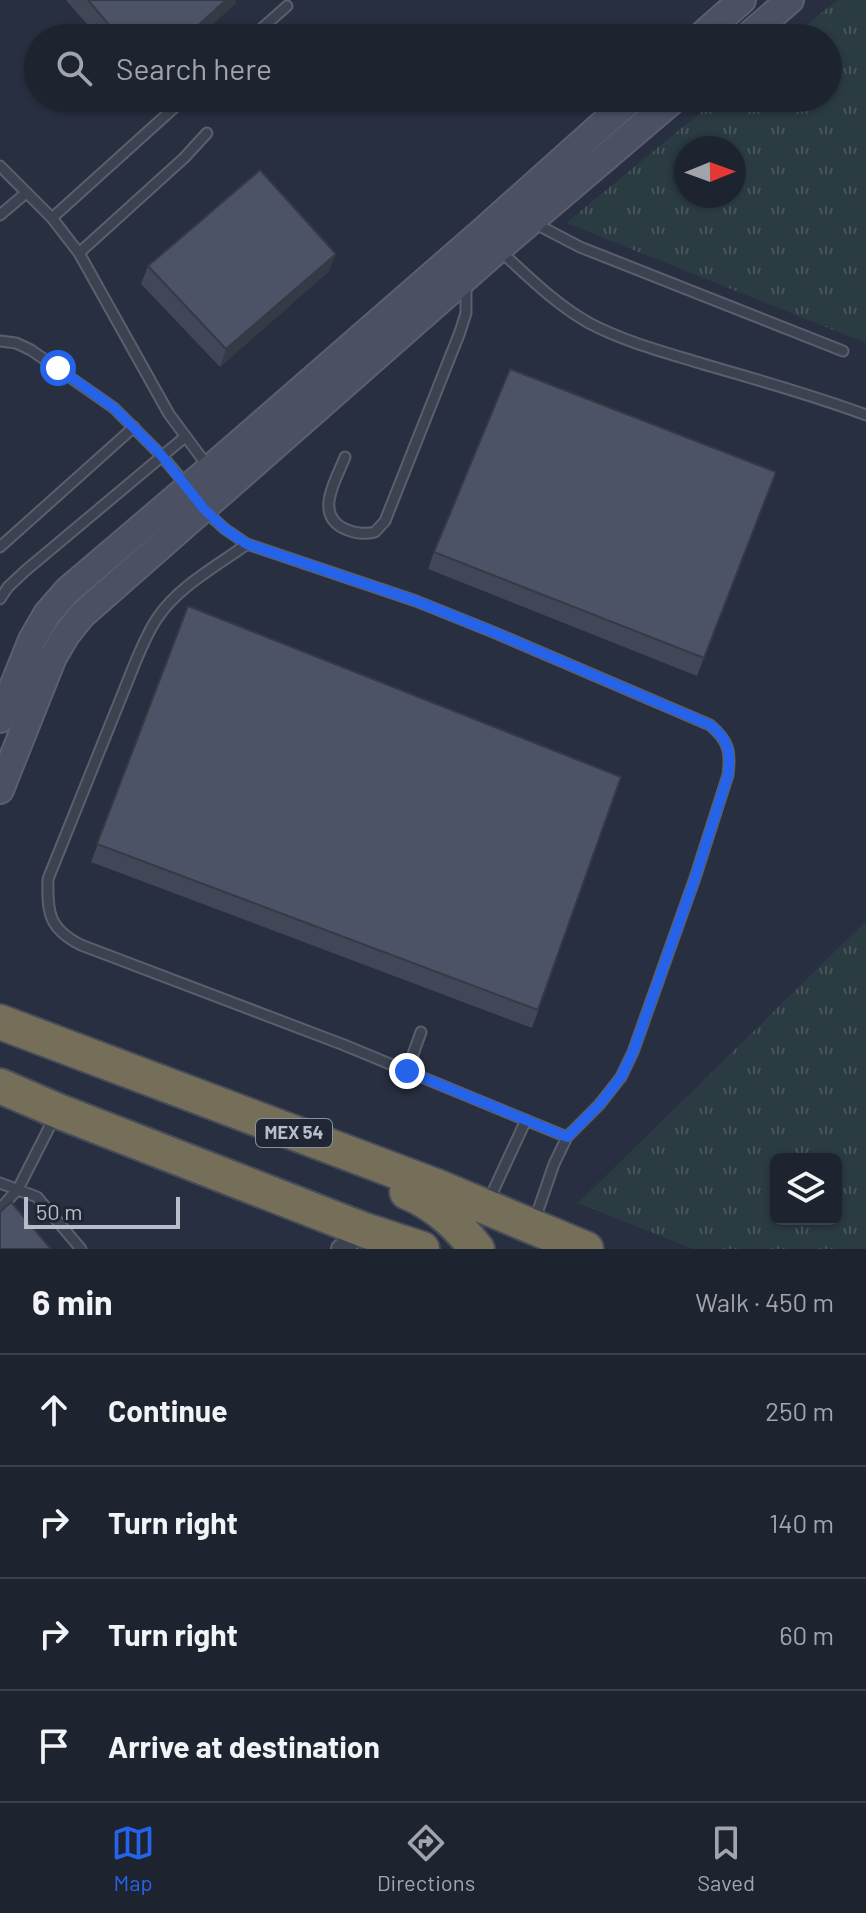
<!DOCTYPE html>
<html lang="en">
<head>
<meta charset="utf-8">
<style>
  body { margin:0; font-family:Barlow,sans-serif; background:#2b2f3c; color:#f1f3f6 }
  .controls { position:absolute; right:24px; bottom:24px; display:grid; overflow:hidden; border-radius:12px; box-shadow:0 2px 6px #0004 }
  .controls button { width:72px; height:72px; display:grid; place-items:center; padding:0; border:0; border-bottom:2px solid #3c404c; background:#1e2330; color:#f1f3f6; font:40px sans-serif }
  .compass { position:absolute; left:674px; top:136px; width:72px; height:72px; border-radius:50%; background:#1e2330; box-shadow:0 2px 6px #0004; rotate:89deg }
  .scale { position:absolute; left:24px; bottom:20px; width:156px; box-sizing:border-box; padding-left:8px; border:4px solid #b9bdca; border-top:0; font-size:22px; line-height:28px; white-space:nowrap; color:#b9bdca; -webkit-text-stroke:6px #212635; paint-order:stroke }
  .stop { position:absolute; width:24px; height:24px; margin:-18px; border:6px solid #2563eb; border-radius:50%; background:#fff }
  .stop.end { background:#2563eb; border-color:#fff; box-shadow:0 2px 8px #0008 }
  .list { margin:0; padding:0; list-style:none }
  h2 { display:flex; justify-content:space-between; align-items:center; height:104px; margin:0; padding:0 32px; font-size:34px }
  h2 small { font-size:26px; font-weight:400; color:#a1a4ab }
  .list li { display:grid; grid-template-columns:52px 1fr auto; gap:24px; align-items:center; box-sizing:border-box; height:112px; padding:0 32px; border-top:2px solid #3c404c }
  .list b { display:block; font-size:30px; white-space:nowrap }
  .list em { font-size:26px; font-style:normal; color:#a1a4ab }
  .icon { flex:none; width:44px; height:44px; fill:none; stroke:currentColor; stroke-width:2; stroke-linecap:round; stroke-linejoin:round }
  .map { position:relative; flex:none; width:866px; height:1249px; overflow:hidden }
  .search { position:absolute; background:#1e2330; box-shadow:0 2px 6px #0004; left:24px; right:24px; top:24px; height:88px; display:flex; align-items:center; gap:20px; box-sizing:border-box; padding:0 28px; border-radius:44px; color:#a1a4ab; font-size:30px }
  .sheet { height:552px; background:#1e2330 }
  nav { display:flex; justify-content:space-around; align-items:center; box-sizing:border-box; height:112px; border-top:2px solid #3c404c; background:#1e2330; font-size:22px; color:#a1a4ab }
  nav a { display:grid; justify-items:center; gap:4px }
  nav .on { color:#2563eb }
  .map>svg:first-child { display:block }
  .grass { fill:url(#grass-tufts); fill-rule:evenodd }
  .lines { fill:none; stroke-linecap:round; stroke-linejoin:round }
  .lane-casing { stroke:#5a5f6d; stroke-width:13 }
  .street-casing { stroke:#5a5f6d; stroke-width:22 }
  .secondary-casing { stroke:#5a5f6d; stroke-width:30 }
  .highway-casing { stroke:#474c5a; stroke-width:38 }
  .lane { stroke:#3c4250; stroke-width:9 }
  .street { stroke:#3c4250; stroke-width:18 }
  .secondary { stroke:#4b5063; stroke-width:26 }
  .highway { stroke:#756f5a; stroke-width:34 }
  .wall { fill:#424758 }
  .shaded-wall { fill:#363a47 }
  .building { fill:#4d5366; stroke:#363a47; stroke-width:2 }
  .route { stroke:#2563eb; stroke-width:10 }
  .labels { text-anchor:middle; stroke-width:6; stroke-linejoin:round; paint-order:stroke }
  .shield { fill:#212635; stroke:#8b909d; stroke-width:2 }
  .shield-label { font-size:18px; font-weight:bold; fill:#b9bdca }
</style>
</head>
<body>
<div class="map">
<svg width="866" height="1249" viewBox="0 0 866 1249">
  <defs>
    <pattern id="grass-tufts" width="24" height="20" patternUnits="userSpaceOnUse" patternTransform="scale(2)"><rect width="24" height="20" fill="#2a3b41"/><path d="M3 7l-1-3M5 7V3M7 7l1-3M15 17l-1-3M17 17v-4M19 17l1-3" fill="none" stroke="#47555b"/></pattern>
  </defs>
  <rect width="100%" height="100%" fill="#282f40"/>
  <path class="grass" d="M837,0h29v343l-300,-120 152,-125h110v-60h-37zM686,148h48v48h-48z
    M866,921v328h-173l-115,-46zM776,1159h60v60h-60z"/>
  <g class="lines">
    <g class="lane-casing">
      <path id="lane" d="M251,38l36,-32
        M0,166l52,52 27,35 90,161 40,54
        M0,215l26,-22
        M52,218l133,-120
        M534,223l46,24 263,104
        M499,250c29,26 56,54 90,73 36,19 75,29 114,41 55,16 110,31 163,51
        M79,253l105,-95 23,-25
        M0,341l16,2 15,7 83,58 48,48 25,30
        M345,457c-8,21 -31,56 -2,71 10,5 20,7 32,4l10,-11 75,-189 6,-19v-31
        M205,511l20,18 22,15 169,57 77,31 217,93c19,16 21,27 18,50l-33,103 -62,174 -12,25 -22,28 -32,32 -13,27 -20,58
        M247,544c-30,22 -68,42 -89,73 -10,14 -16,30 -23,46l-87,216c-1,34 1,50 33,66l263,100 223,92
        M0,547l134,-120
        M0,599l8,-12 17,-16 160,-134
        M407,1071l14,-39
        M0,1183l37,14 44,52
        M489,1200l37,-80
        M0,1209l18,-20 36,-71"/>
    </g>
    <g class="street-casing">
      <path id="street" d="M341,1249l23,-19"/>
    </g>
    <g class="secondary-casing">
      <path id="secondary" d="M699,38l43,-38
        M746,38l44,-38
        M0,719l32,-79 15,-26 21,-24 142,-121 272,-237 150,-134
        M0,790l53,-133 13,-22 16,-20 416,-366 177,-151"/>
    </g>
    <g class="highway-casing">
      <path id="highway" d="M0,1022l438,165 148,62
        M0,1086l58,25 306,119 58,19
        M407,1192c29,12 50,32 70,57"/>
    </g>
    <use href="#lane" class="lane"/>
    <use href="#street" class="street"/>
    <use href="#secondary" class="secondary"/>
    <use href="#highway" class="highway"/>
  </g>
  <path class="wall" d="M66,0h170l-1,4 -38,34h-98z
    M148,266l181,5 -109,96 -79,-83z
    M776,472l-79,204 -269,-107 6,-17z
    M188,606l433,171 -89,251 -441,-166z"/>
  <path class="shaded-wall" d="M226,0h10l-1,4 -38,34h-13z
    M336,254l-7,17 -109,96 6,-18z"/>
  <path class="building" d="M88,0h138l-42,38h-64z
    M260,170l76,84 -110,95 -78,-83z
    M510,369l266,103 -72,186 -270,-106z
    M188,606l433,171 -83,233 -441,-166z
    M11,1202l40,47h-51v-37z"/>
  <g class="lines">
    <path class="route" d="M58,368l56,40 48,48 42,53 21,20 22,15 169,57 77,31 217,93c19,15 21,27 18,50l-33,103 -62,174 -12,25 -22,28 -32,32 -160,-66"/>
  </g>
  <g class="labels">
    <rect class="shield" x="256" y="1119" width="76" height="28" rx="6"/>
    <g class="shield-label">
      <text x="294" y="1139">MEX 54</text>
    </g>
  </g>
</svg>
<div class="controls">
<button><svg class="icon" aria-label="layers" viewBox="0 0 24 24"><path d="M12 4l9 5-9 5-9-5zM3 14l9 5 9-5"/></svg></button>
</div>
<svg class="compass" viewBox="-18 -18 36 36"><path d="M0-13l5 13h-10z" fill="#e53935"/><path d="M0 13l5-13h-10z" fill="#a1a4ab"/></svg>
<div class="scale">50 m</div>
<div class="stop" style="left:58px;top:368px"></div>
<div class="stop end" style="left:407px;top:1071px"></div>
<div class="search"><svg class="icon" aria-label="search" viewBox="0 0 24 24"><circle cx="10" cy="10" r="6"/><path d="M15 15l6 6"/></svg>Search here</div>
</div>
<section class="sheet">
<h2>6 min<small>Walk · 450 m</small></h2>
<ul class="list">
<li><svg class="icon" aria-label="ahead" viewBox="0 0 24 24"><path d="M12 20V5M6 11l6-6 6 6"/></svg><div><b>Continue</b></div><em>250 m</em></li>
<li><svg class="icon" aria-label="right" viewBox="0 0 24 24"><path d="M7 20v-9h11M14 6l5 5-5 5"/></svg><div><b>Turn right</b></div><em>140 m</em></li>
<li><svg class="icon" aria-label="right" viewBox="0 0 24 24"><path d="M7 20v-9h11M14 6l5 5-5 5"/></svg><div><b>Turn right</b></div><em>60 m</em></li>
<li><svg class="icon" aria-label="arrive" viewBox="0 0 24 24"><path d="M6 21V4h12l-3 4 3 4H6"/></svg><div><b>Arrive at destination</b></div></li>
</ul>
</section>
<nav>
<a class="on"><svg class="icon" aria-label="map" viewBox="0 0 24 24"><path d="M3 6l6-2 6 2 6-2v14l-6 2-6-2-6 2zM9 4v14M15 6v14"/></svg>Map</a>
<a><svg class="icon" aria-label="directions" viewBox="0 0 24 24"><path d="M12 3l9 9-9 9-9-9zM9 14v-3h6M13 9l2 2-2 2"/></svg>Directions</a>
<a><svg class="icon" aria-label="saved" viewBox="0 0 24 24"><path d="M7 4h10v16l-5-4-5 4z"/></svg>Saved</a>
</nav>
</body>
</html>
